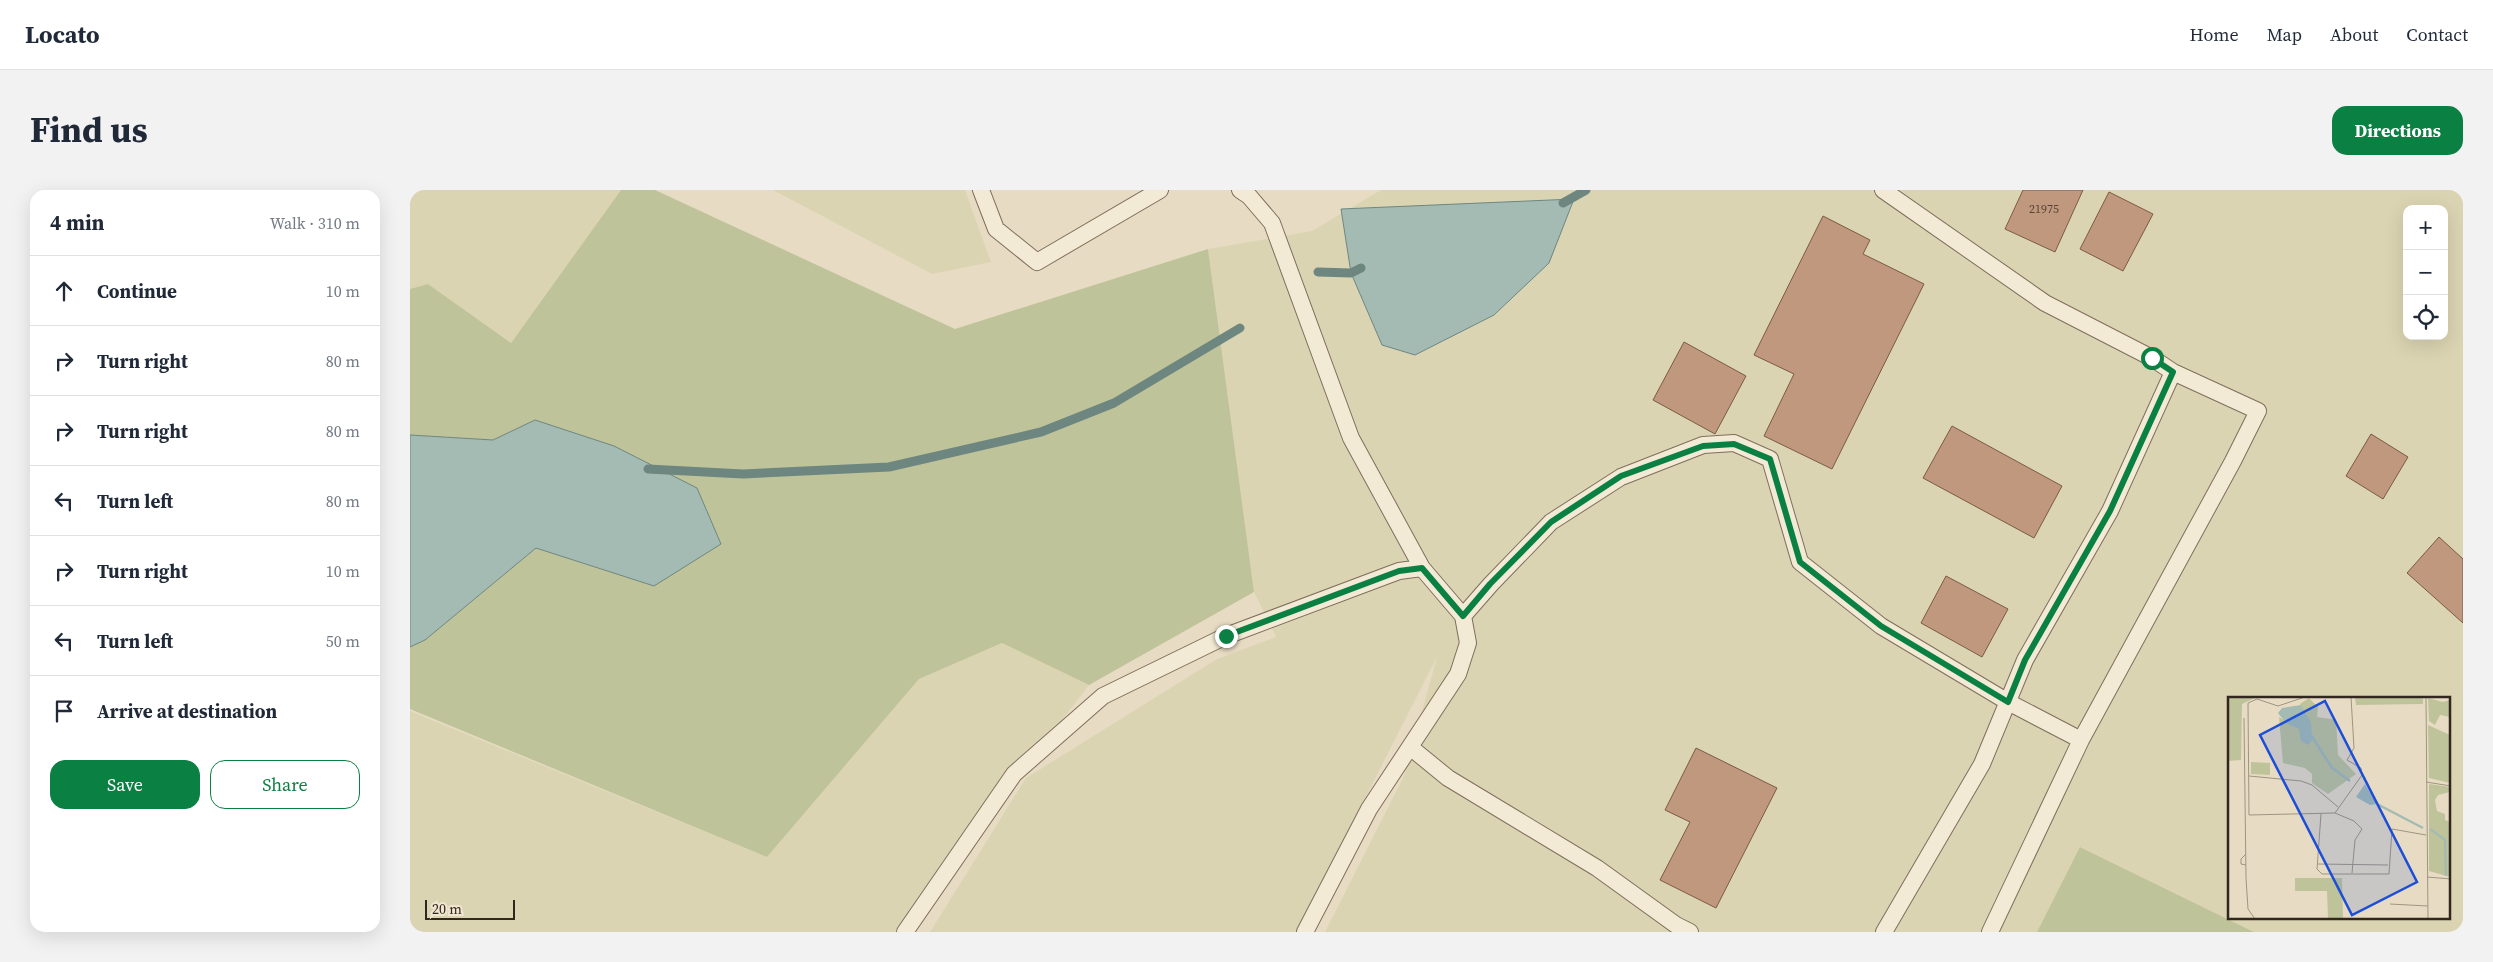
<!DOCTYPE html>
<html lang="en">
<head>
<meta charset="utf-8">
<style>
  body { margin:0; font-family:"Source Serif 4",serif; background:#f2f2f3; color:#1f2937 }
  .controls { position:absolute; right:15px; top:15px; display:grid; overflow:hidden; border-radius:10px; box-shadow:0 5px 20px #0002 }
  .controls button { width:45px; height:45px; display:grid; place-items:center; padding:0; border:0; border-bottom:1px solid #e0e1e3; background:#fff; color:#1f2937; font:25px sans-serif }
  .scale { position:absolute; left:15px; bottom:12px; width:90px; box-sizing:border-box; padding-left:5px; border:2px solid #31271e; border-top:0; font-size:14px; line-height:18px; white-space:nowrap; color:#31271e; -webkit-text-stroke:4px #f0e6d1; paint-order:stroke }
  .stop { position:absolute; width:15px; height:15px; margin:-11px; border:4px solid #0b8043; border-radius:50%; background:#fff }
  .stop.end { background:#0b8043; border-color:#fff; box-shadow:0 1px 5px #0008 }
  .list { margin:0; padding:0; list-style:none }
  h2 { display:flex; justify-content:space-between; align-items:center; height:65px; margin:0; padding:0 20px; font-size:21px }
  h2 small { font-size:16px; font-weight:400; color:#747a83 }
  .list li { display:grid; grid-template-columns:32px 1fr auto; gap:15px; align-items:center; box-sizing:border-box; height:70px; padding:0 20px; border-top:1px solid #e0e1e3 }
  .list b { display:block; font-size:19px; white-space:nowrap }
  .list em { font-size:16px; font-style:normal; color:#747a83 }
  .actions { display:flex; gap:10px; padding:15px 20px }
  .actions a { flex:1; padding:11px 0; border:1px solid #0b8043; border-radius:15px; text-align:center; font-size:18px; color:#0b8043 }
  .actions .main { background:#0b8043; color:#fff }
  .icon { flex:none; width:28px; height:28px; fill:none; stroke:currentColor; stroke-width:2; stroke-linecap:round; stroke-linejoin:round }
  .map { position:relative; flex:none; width:2053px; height:742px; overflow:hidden; border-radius:15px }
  header { display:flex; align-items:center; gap:30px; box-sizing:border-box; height:70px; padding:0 25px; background:#fff; border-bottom:1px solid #e0e1e3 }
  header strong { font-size:24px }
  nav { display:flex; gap:28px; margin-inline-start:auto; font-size:18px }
  .intro { display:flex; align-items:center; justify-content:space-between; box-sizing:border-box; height:120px; padding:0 30px }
  h1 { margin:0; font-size:35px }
  .button { padding:12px 22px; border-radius:15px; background:#0b8043; color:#fff; font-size:18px; font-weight:700 }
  main { display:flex; gap:30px; padding:0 30px }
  aside { flex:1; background:#fff; border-radius:15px; box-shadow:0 5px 20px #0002 }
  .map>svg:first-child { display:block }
  .farmland { fill:#dbd4b2; fill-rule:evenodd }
  .green { fill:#bfc399 }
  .water { fill:#a4bbb4; stroke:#6d8780 }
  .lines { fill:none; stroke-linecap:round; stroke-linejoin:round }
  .stream { stroke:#6d8780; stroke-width:9 }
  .building { fill:#c0987e; stroke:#7b5a45 }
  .service-casing { stroke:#7f6e5c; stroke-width:18 }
  .service { stroke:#f3ead5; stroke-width:16 }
  .route { stroke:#0b8043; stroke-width:6 }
  .labels { text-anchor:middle; stroke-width:5; stroke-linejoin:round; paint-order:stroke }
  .number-label { font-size:12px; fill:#554336 }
  .inset-river { fill:none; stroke:#a4bbb4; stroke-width:2.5 }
  .inset-road { fill:none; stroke:#9e9481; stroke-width:1 }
  .view { fill:#1d4ed8; fill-opacity:0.15; stroke:#1d4ed8; stroke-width:2.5 }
  .inset-edge { fill:none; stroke:#31271e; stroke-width:2.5 }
</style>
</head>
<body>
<header>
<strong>Locato</strong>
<nav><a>Home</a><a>Map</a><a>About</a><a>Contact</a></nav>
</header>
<div class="intro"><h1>Find us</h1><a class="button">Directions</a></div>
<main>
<aside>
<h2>4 min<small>Walk · 310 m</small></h2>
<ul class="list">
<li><svg class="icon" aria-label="ahead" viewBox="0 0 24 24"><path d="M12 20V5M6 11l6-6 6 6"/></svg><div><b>Continue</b></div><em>10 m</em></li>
<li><svg class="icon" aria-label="right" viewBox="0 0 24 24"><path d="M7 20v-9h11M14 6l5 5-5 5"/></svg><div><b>Turn right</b></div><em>80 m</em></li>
<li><svg class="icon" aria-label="right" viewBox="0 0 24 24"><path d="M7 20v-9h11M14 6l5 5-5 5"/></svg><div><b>Turn right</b></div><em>80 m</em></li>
<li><svg class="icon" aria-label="left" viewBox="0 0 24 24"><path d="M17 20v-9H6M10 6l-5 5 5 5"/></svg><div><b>Turn left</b></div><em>80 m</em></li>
<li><svg class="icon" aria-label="right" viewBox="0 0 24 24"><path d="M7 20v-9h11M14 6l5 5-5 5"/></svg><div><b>Turn right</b></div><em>10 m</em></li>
<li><svg class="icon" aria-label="left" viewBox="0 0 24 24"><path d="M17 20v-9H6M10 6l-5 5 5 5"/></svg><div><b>Turn left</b></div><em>50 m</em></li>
<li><svg class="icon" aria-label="arrive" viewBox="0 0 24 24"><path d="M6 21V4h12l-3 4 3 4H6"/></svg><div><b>Arrive at destination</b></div></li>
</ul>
<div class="actions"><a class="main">Save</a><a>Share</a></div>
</aside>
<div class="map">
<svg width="2053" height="742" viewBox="0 0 2053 742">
  <rect width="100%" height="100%" fill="#e7dcc3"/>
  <path class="farmland" d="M0,0h211l-110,153 -83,-59 -18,5z
    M363,0h192l26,72 -59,12z
    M971,0h1082v742h-209l-173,-85 -44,85h-712l79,-156 33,-119 -140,275h-367l96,-154 191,-119 59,-22 -22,-45 -46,-343 104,-18zM1997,19h37v127h-37zM1819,508h220v220h-220z
    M592,453l87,42 -190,247h-489v-221l357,146 152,-178z"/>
  <path class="green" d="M211,0h34l300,139 253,-80 46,343 -165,93 -87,-42 -83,36 -152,178 -357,-148v-62l15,-7 111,-92 118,38 -119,-166 -42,20 -83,-5v-146l18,-5 83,59z
    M1670,657l174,85h-217z"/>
  <path class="water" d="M1164,9l-25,64 -55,52 -79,40 -33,-10 -31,-72 -10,-64z
    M125,230l79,26 83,42 24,56 -67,42 -118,-38 -111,92 -15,7v-212l83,5z"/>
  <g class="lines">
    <path class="stream" d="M1153,13l23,-13
      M908,82l33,1 10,-5
      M238,279l95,5 146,-7 152,-35 73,-29 126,-75"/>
  </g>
  <path class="building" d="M1613,0h60l-28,62 -50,-23z
    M1699,2l44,22 -30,57 -43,-22z
    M1413,26l47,24 -7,14 61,30 -92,185 -68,-33 30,-62 -40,-19z
    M1274,152l62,34 -31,58 -62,-34z
    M1542,236l110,60 -28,52 -111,-60z
    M1961,244l37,23 -25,42 -37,-23z
    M2029,347l24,22v64l-56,-50z
    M1536,386l62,33 -26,48 -61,-34z
    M1286,558l81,40 -61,120 -56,-28 30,-58 -25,-12z"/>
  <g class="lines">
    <g class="service-casing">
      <path id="service" d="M571,0l15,39 41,33 123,-72
        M830,0l9,6 23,27 79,215 71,130 41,48 5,27 -10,31 -89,135 -64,123
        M1473,0l162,113 107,55 21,14 85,39 -25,50 -152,279 -91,192
        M1053,426l28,-32 60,-62 70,-45 82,-32 31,-2 36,16 30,103 81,64 127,76 73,38
        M1000,557l38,31 149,90 79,57 14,7
        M495,742l109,-158 89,-78 123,-60 173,-65 23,-3
        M1474,742l98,-168 43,-104 85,-149 63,-139"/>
    </g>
    <use href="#service" class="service"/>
  </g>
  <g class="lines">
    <path class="route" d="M816,446l173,-65 23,-3 41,48 27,-32 61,-62 70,-46 82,-30 31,-2 36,15 30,103 81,64 127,76 17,-42 85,-149 63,-139 -21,-14"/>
  </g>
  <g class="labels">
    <g class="number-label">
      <text x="1634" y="23">21975</text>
    </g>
  </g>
  <g transform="translate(1818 507)">
    <rect width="222" height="222" fill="#e7dcc3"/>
    <path d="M0,0h29l-15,7 -1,56 -13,1zM127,0h68v7l-67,1zM81,1l9,9 -1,10 19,3 2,35 18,19 -28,20 -16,-11v-9l-7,-6 -22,-5 -4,-46 21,12 7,-9 -7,-16zM200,1l15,4 7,-2v17l-10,-2 -5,10 -6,-4zM200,28l22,10v48l-21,-5zM23,65l19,1v12l-19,-1zM201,87l21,3v5l-12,3 -3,5 2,11 8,3v6l5,2v55l-21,-6zM67,181h47l1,41h-15l-1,-28h-32z" fill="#bfc399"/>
    <path d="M73,8l10,18 1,17 -4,5 -7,-4 -2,-12 -13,-6 -8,-10 4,-5zM137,87l12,20 -7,1 -14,-8z" fill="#a4bbb4"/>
    <path class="inset-river" d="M83,38l21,33 18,13M149,107l46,24M202,132l15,11 1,36"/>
    <path class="inset-road" d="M77,0l-27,9 -21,-7 -9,4 1,112 86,-2 27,-38 -1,-7 -14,-8 7,-12 -3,-51M198,0l2,222M16,21l2,160 2,31 7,10M21,79l52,5 11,4 26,22M198,85l25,4M107,116l19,8 8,8 -7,11 -3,33M93,117l-4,55 5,5h67l3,-45 34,6M90,167l70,1M18,168l-5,-1v-5l5,-5M199,180l24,2M162,207l38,2"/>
    <path class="view" d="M97,4l92,181 -65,33 -92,-180z"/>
    <rect width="222" height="222" class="inset-edge"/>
  </g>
</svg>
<div class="controls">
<button>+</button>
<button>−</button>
<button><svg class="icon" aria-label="locate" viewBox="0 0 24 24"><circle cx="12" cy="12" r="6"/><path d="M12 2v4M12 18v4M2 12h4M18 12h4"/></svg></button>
</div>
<div class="scale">20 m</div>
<div class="stop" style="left:1742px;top:168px"></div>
<div class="stop end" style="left:816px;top:446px"></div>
</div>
</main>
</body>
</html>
